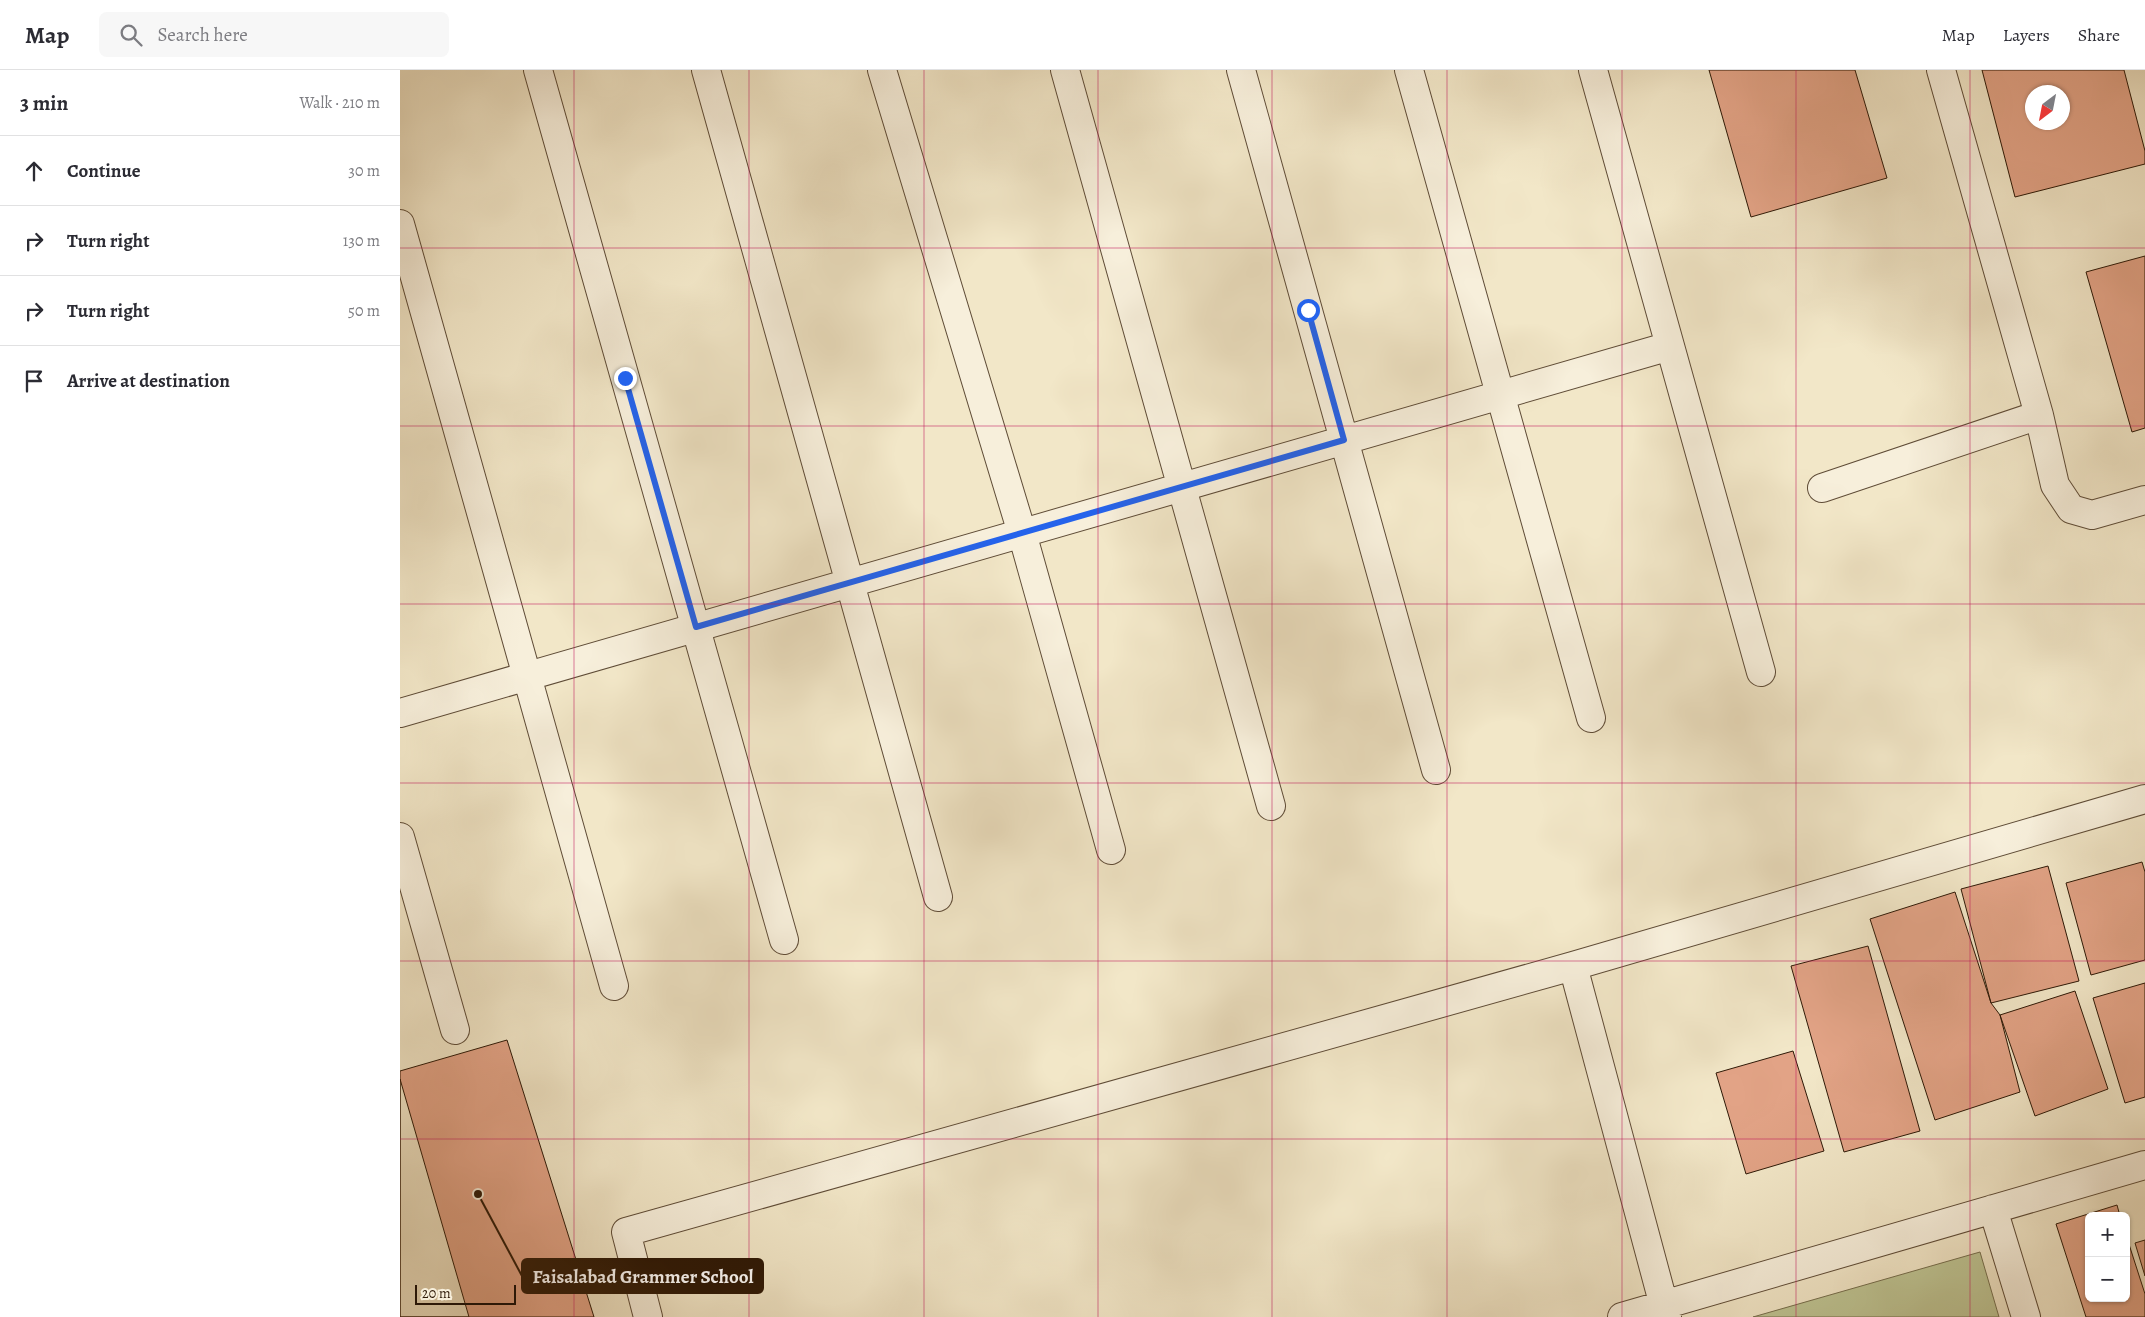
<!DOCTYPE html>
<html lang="en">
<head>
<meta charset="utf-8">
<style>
  body { margin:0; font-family:Alegreya,serif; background:#f7f7f7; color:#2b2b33 }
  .controls { position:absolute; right:15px; bottom:15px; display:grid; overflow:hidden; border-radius:8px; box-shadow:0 1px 4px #0004 }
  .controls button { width:45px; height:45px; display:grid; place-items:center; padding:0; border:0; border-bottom:1px solid #e1e1e2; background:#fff; color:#2b2b33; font:25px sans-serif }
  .compass { position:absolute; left:1625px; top:15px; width:45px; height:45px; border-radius:50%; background:#fff; box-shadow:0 1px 4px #0004; rotate:212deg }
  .scale { position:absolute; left:15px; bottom:12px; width:101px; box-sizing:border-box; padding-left:5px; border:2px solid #2e1907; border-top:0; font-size:14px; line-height:18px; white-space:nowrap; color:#2e1907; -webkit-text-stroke:4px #f7efdb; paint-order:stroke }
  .stop { position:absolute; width:15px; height:15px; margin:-11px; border:4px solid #2563eb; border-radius:50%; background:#fff }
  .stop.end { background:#2563eb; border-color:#fff; box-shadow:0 1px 5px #0008 }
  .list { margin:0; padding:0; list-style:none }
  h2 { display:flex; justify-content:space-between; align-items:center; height:65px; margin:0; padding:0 20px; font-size:21px }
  h2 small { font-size:16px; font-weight:400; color:#7c7c81 }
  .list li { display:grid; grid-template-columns:32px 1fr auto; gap:15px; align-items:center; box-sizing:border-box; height:70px; padding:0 20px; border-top:1px solid #e1e1e2 }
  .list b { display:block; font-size:19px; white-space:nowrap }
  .list em { font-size:16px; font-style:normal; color:#7c7c81 }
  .icon { flex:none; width:28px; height:28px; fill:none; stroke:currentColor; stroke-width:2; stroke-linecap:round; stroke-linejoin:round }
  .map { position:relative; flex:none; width:1745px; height:1247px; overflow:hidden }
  header { display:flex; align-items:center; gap:30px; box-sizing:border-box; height:70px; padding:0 25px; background:#fff; border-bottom:1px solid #e1e1e2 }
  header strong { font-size:24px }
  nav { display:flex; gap:28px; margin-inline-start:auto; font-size:18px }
  .search { width:350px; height:45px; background:#f7f7f7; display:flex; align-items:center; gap:12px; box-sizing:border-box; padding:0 18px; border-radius:8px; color:#7c7c81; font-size:19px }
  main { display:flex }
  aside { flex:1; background:#fff }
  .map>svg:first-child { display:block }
  .green { fill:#bec493; stroke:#766e4d }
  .building { fill:#e2a386; stroke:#2e1907; fill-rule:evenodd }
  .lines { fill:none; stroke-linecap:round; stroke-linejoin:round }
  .minor-casing { stroke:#5f4c37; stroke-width:30 }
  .minor { stroke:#f7efdb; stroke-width:28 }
  .route { stroke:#2563eb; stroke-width:6 }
  .grid { fill:none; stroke:#c2185b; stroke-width:1; stroke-opacity:0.55 }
  .leader { fill:none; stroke:#2e1907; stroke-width:2 }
  .callout-dot { fill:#2e1907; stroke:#f7efdb; stroke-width:2 }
  .callout { fill:#2e1907; stroke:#2e1907; stroke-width:2 }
  .callout-label { font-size:19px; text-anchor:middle; font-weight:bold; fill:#fff }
</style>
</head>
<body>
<header>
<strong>Map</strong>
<div class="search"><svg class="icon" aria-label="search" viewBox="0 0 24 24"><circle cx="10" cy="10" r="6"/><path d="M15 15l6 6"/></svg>Search here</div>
<nav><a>Map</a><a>Layers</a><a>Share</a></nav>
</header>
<main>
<aside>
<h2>3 min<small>Walk · 210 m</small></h2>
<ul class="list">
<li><svg class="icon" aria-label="ahead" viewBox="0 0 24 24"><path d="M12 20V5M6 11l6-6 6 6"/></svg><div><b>Continue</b></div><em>30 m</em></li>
<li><svg class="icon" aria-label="right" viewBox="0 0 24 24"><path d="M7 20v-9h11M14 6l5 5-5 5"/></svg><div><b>Turn right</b></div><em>130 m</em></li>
<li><svg class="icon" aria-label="right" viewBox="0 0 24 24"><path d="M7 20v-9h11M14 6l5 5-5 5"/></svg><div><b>Turn right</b></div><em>50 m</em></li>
<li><svg class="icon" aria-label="arrive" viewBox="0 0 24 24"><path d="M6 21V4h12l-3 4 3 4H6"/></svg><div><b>Arrive at destination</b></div></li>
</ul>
</aside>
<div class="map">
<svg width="1745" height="1247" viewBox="0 0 1745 1247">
  <rect width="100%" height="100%" fill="#f2e7c8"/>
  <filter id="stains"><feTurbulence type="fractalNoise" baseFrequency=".004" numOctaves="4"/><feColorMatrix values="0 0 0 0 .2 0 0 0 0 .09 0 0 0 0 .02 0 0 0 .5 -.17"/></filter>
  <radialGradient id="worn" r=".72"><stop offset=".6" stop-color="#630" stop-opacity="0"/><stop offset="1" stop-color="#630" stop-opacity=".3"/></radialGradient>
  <path class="green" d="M1580,1182l19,65h-246z"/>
  <path class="building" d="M1309,0h146l32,108 -136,39z
    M1582,0h142l21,81v13l-130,33zM1632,22h30v30h-30z
    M1745,186v172l-13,4 -46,-160z
    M1742,792l3,10v88l-54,15 -25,-92z
    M1648,796l31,115 -88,22 -30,-114z
    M1555,822l36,111 9,12 20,77 -85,28 -65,-201z
    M1468,876l52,185 -76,21 -53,-186z
    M1745,913v114l-20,6 -32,-105z
    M1675,921l33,98 -73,27 -35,-101z
    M107,970l87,277h-194v-246z
    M1393,981l31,100 -78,23 -30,-101z
    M0,1009l69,238h-69z
    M1717,1135l3,11h-31v82h37v-63l19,59v23h-59l-30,-93z
    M1745,1170v36l-10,-33z"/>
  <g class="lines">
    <g class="minor-casing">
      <path id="minor" d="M138,0l246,870
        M306,0l232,827
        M482,0l140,463 89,317
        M665,0l206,736
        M841,0l195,700
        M1009,0l182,648
        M1193,0l168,602
        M1541,0l98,345 16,70 16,24 21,6 53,-15
        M0,154l214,762
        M1422,418l217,-73
        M0,643l1270,-367
        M0,767l55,193
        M1173,896l94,351
        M1593,1139l33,108
        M248,1247l-22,-85 947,-266 572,-167
        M1222,1247l523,-152"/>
    </g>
    <use href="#minor" class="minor"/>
  </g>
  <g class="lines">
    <path class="route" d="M225,308l71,249 648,-187 -36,-130"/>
  </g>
  <path class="grid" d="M174,0v1247M349,0v1247M524,0v1247M698,0v1247M872,0v1247M1047,0v1247M1222,0v1247M1396,0v1247M1570,0v1247M0,178h1745M0,356h1745M0,534h1745M0,713h1745M0,891h1745M0,1069h1745"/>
  <path class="leader" d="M78 1124L122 1206"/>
  <circle class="callout-dot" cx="78" cy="1124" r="5"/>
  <rect class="callout" x="122" y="1189" width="241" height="34" rx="5"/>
  <g class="callout-label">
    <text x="243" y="1213">Faisalabad Grammer School</text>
  </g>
  <rect width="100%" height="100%" filter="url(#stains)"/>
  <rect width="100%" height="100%" fill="url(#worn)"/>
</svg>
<div class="controls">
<button>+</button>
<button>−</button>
</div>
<svg class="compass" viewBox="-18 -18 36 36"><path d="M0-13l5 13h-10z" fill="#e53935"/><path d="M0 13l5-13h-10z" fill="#7c7c81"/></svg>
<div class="scale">20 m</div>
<div class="stop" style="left:908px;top:240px"></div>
<div class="stop end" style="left:225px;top:308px"></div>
</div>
</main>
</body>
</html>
